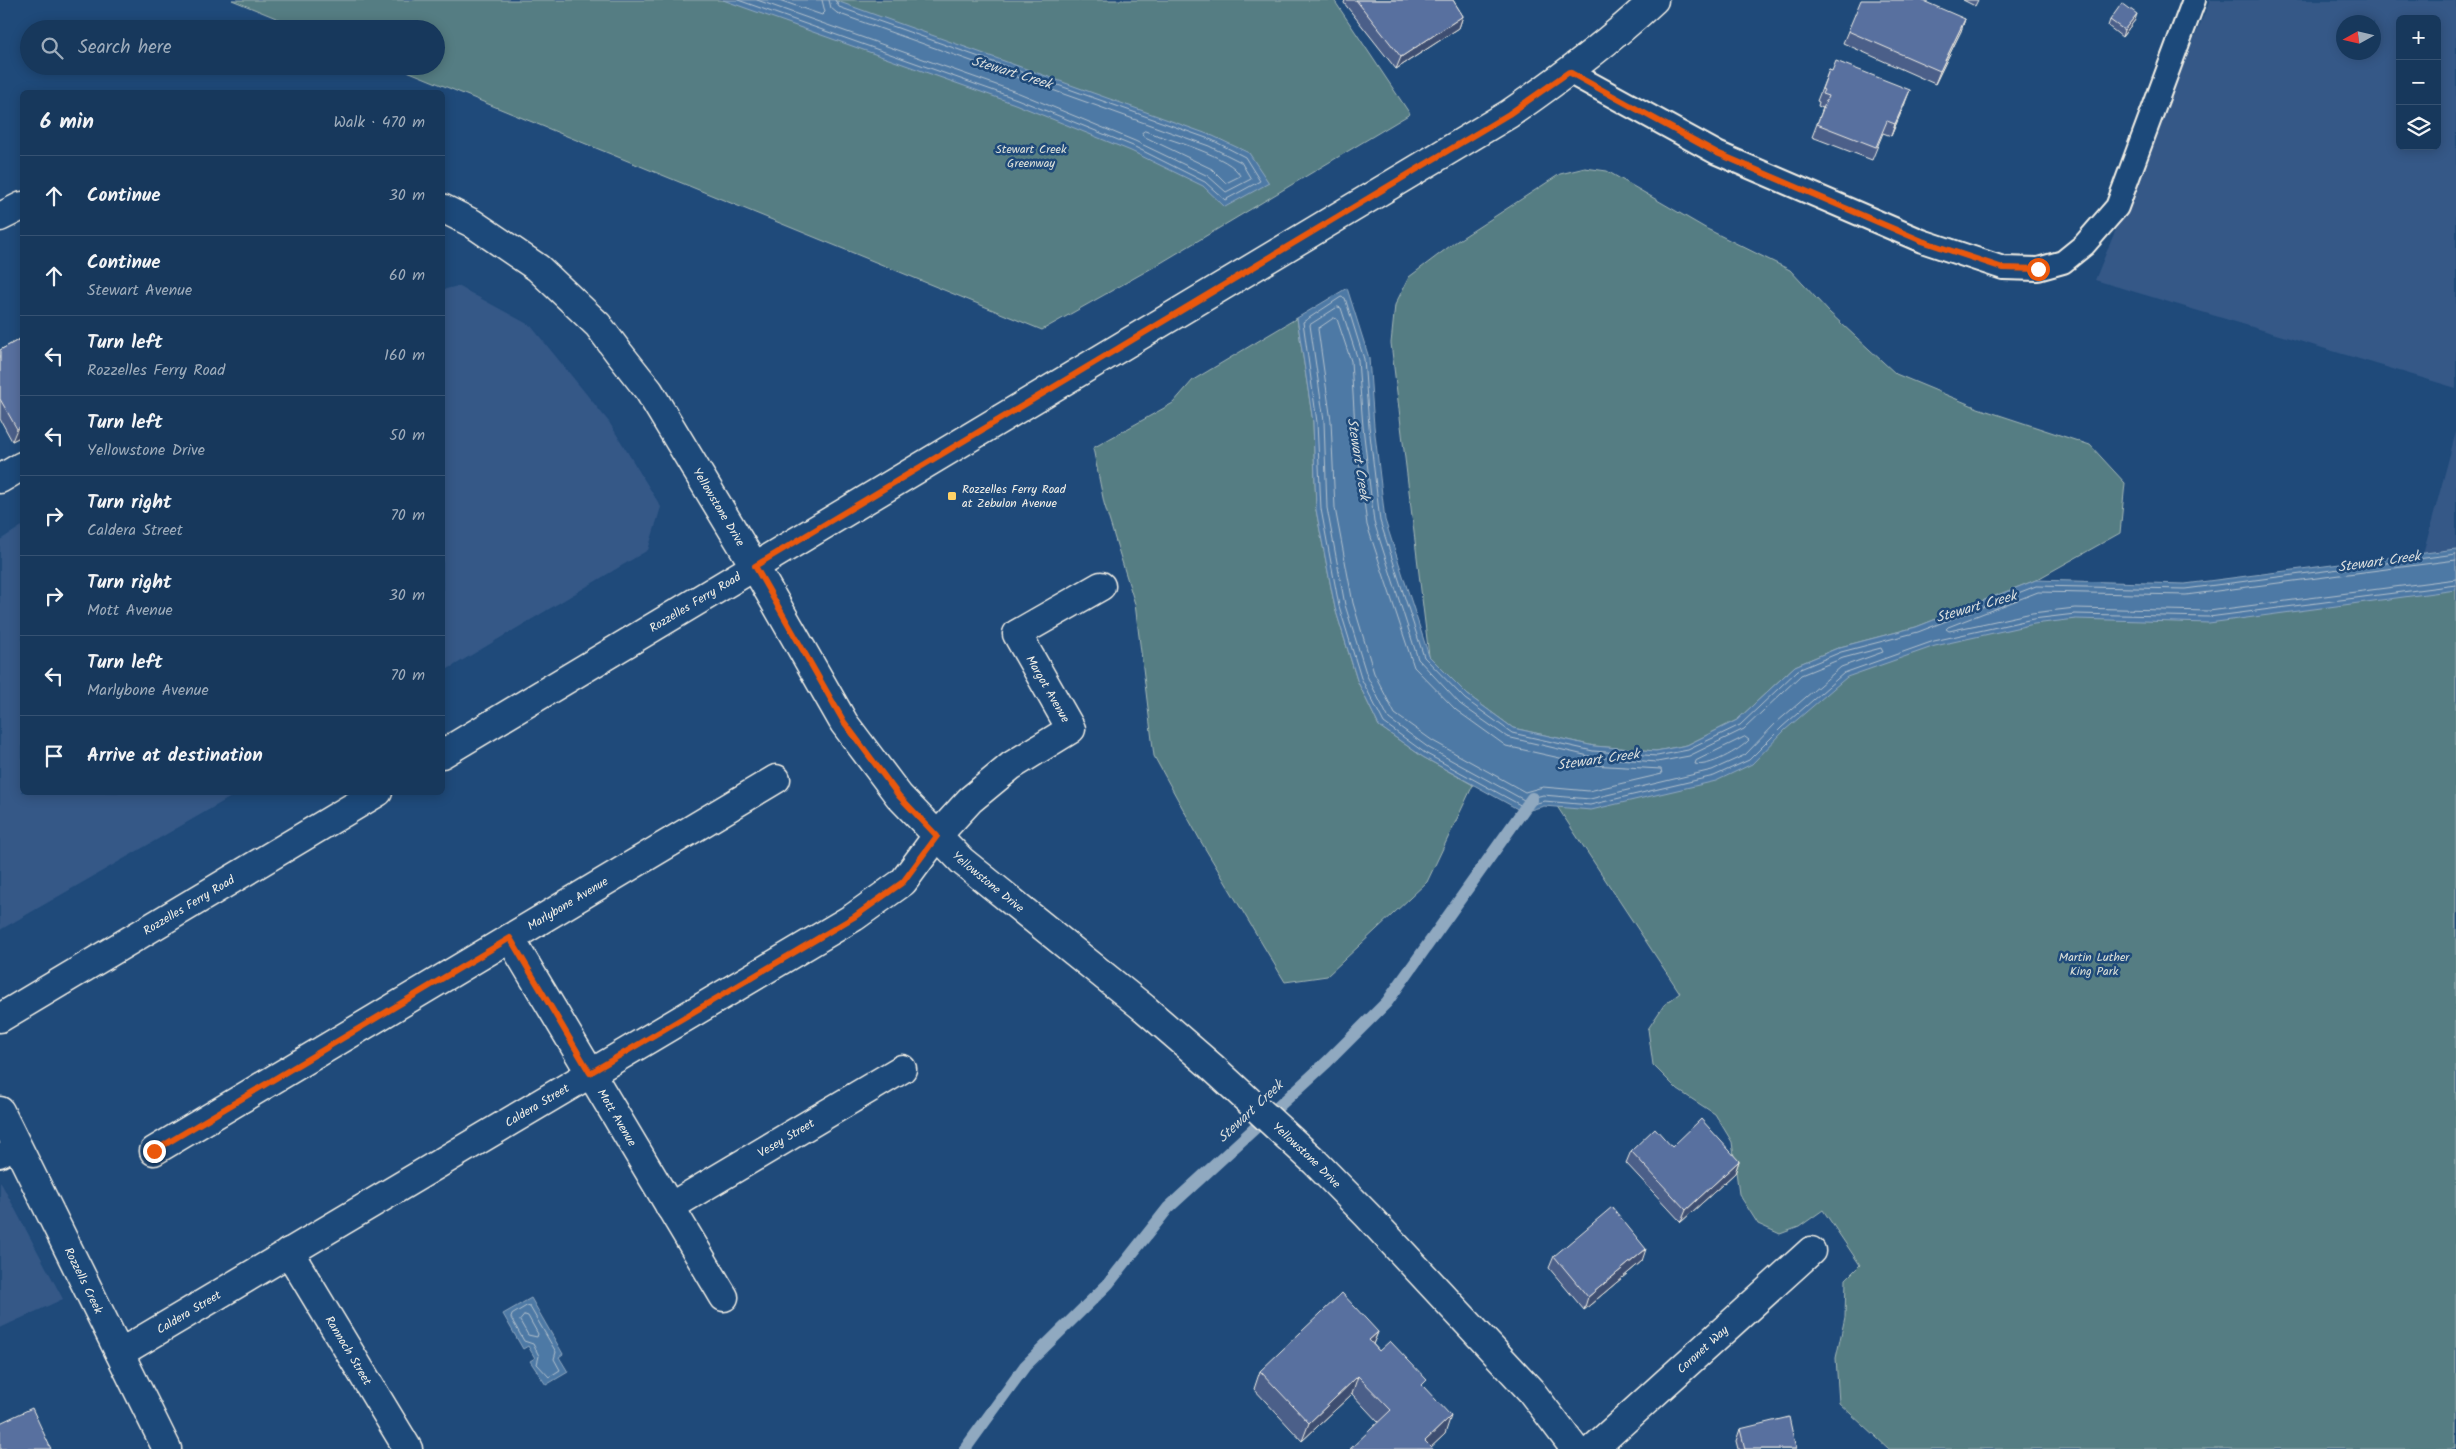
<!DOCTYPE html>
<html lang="en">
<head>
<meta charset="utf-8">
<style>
  body { margin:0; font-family:Kalam,sans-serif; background:#244365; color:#f1f3f6 }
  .controls { position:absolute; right:15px; top:15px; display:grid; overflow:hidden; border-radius:8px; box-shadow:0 2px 12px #0003 }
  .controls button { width:45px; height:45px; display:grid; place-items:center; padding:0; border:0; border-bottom:1px solid #365272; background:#17385c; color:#f1f3f6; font:25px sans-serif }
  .compass { position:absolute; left:2336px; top:15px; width:45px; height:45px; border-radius:50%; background:#17385c; box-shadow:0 2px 12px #0003; rotate:262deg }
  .stop { position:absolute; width:15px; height:15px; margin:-11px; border:4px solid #ea580c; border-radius:50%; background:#fff }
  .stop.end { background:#ea580c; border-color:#fff; box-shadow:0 1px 5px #0008 }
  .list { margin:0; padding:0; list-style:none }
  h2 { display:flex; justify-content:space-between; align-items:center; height:65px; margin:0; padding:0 20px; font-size:21px }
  h2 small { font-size:16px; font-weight:400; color:#9eacbb }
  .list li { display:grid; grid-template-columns:32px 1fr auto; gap:15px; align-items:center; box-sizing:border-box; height:80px; padding:0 20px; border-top:1px solid #365272 }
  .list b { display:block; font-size:19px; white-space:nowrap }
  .list p { margin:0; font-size:16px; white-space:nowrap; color:#9eacbb }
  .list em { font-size:16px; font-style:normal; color:#9eacbb }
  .icon { flex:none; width:28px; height:28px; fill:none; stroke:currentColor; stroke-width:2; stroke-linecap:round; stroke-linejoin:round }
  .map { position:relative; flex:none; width:2456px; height:1449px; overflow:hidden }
  .search { position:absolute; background:#17385c; box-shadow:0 2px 12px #0003; left:20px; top:20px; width:425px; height:55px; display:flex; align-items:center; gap:12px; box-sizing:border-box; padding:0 18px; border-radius:28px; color:#9eacbb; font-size:19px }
  .panel { position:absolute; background:#17385c; box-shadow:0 2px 12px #0003; left:20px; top:90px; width:425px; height:705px; border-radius:8px }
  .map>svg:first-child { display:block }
  .built { fill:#345887; fill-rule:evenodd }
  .green { fill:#557d83; stroke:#a4b7b6 }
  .water { fill:#4e79a5; stroke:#90a9c0 }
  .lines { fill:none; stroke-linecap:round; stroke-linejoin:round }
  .shore { stroke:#b2c1cd; stroke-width:1 }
  .stream { stroke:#90a9c0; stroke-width:12 }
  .service-casing { stroke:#f4f1e8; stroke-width:26 }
  .minor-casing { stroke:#f4f1e8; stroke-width:31 }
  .tertiary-casing { stroke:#f4f1e8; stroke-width:31 }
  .service { stroke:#1f4a7a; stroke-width:22 }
  .minor { stroke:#1f4a7a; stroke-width:28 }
  .tertiary { stroke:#1f4a7a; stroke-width:28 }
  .wall { fill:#4c5f89; stroke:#f4f1e8 }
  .shaded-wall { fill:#3e4e6f; stroke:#f4f1e8 }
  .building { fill:#586f9f; stroke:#f4f1e8 }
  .route { stroke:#ea580c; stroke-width:6 }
  .poi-dot { fill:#ffd166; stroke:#1f4a7a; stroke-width:2 }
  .labels { text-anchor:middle; stroke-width:5; stroke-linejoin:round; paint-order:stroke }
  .park-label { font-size:12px; fill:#dce0d9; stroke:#1f4a7a }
  .poi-label { font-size:12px; fill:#f4f1e8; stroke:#1f4a7a; text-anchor:start }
  .street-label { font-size:12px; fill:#f4f1e8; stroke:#1f4a7a }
  .water-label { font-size:14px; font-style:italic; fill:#dbdfde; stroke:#1f4a7a }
</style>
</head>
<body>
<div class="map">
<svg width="2456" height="1449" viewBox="0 0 2456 1449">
  <rect width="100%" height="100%" fill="#1f4a7a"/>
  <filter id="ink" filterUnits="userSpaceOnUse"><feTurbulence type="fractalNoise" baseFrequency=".02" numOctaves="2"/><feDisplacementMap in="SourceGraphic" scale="10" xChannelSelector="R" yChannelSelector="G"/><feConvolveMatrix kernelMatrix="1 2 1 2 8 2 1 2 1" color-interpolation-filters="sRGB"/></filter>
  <g filter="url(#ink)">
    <path class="built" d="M2210,0h246v388l-361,-108zM2400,19h37v127h-37zM2344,22h30v30h-30z
      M458,286l73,40 78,96 52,85 -13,43 -205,122 -1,-382z
      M2456,432v134l-38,7z
      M22,526v266l216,1 -238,137v-390z
      M0,1181l63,118 -63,29z"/>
    <path class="green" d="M232,0h1102l76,114 -251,150 -117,66 -647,-264h41v-37h-133z
      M1585,168l22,3 100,58 83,41 39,42 67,62 82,34 112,37 35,38 -5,50 -84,47 -120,47 -76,20 -45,19 -58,54 -50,25 -31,6 -62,-5 -81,-18 -45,-33 -39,-39 -38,-313 4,-38 14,-28 45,-34 106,-69z
      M1297,318l16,104 3,88 19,98 22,72 22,46 44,31 50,28 -46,97 -100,94 -42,6 -85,-142 -46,-84 -19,-152 -31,-101 -11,-55 80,-45 20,-23z
      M2456,566v883h-567l-50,-46 -3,-45 9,-41 1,-38 14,-14 -37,-55 -24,17 -19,7 -22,-10 -19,-30 -7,-52 -17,-28 -37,-24 -25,-25 -5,-36 16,-24 16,-12 -139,-211 128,-19 152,-93 96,-32z"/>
    <path class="water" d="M723,0h111l379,136 36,17 20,30 -44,24 -22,-21 -72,-35 -116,-47z
      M1347,288l22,70 5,68 11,94 44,136 39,39 45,33 81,18 62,5 31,-6 50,-25 58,-54 45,-19 76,-20 120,-47 149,4 271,-35v41l-247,33 -133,-4 -42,5 -99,22 -88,31 -62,53 -33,34 -36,17 -125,29 -47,-4 -21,6 -100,-55 -44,-31 -22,-46 -22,-72 -19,-98 -3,-88 -16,-104z
      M531,1298l32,56 -4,3 9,15 -22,13 -16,-24 5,-3 -7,-12 -5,3 -20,-35z"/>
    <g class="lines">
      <path class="shore" d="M738,0l279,99 116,47 72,36 20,18 35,-19 -15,-24 -33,-17 -373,-133 -4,-7
        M757,0l262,93 116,48 73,35 18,16 25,-13 -10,-17 -32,-16 -372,-133 -6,-5 -2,-8
        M779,0l43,15 3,-3 -3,-12
        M1145,131c19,7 89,26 95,45l-14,7 -14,-14 -69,-33 -1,-3z
        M1338,307l3,1 17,52 5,67 11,95 44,137 42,45 47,33 86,20 64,5 32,-6 55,-27 57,-54 42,-17 38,-10 2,4 -42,15 -64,55 -32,33 -33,15 -122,29 -47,-4 -19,5 -95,-52 -40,-29 -22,-43 -22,-71 -18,-97 -3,-87 -14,-96z
        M1334,318l3,1 14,42 4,66 12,98 47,142 42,43 50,36 85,19 70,4 1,5 -73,17 -46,-4 -18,5 -92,-51 -38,-27 -21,-41 -21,-70 -18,-95 -4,-87 -13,-92z
        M2456,554l-271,35 -149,-3 -118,46 -77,20 -43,18 -58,55 -52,25 -31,6 -64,-5 -81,-18 -47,-34 -41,-42 -44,-136 -11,-95 -5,-67 -19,-61 -4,-1 -38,25 14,100 4,87 18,97 22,72 23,45 41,30 99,54 20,-6 46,4 124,-29 35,-16 33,-33 62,-54 90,-32 99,-22 42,-5 134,3 247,-32
        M2456,560l-270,35 -148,-3 -90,35 -2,2 3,2 83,-18 43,-5 134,3 247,-32
        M1745,737l4,3c-9,10 -41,28 -54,24l1,-3z
        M527,1306l3,1 26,45 -2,7 6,11 -11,7 -12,-13 2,-8 -6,-12 -9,-3 -13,-23 1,-3z
        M525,1315l3,1 10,18 -1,3 -9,-2 -8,-14z"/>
      <path class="stream" d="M965,1449l60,-83 83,-82 60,-76 159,-146 60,-60 145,-204"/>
      <g class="service-casing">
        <path id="service" d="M1569,72l148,81 205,88 81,27 35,1 25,-7 21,-17 33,-38 77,-207
          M0,1156l18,-10"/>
      </g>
      <g class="minor-casing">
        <g id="minor">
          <path id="s1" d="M442,208l30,15 66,45 60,57 21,28 30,38 106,176 89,156 55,73 63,65 182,147 67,58 103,95 54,55 163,175 44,58"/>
          <path d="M0,217l22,-11"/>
          <path d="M0,479l22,-13"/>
          <path id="s2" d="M510,938l214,359"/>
          <path id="s3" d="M0,1111l167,338"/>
          <path id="s4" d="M154,1151l622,-372"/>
          <path id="s5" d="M670,1207l232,-138"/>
          <path id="s6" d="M289,1252l119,197"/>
          <path id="s7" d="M120,1353l734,-436 49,-35 34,-46 33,-36 41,-34 60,-37 -54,-95 84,-48"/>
          <path id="s8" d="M1593,1449l218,-198"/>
        </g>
      </g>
      <g class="tertiary-casing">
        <g id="tertiary">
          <path id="s9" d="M442,754l1067,-640c51,-35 99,-71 145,-114"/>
          <path id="s10" d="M0,1018l378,-226"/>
        </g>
      </g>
      <use href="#service" class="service"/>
      <use href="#minor" class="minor"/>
      <use href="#tertiary" class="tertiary"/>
    </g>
    <path class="wall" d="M1345,0h108l10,16 -4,12 -63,41 -52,-66z
      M1963,0h15l-3,6z
      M1965,19l-4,12 -26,53 -92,-41 5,-12z
      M2110,20h25l-13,17 -14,-11z
      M1829,70l76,33 -14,33 -8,-3 -11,27 -60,-23 11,-29 -5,-2 1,-4 -2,-1z
      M22,338v98l-10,5 -12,-22v-69z
      M1672,1147l67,14 -4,12 -54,49 -55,-59 5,-12z
      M1554,1256l88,5 -58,49 -35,-42z
      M1378,1332l-5,12 6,7 45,36 21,47 -14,13 -53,-25 -26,-28 -50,47 -48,-52 6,-18z
      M1740,1429l56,20h-58l-2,-8z"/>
    <path class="shaded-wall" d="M2137,14l-2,6 -13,17 2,-7z
      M1463,16l-4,12 -63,41 5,-12z
      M1965,19l-4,12 -26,53 5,-13z
      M1910,90l-5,13 -14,33 4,-12z
      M22,426v10l-10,5 5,-12z
      M1739,1161l-4,12 -54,49 5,-12z
      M1646,1249l-4,12 -58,49 4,-13z
      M1378,1332l-7,17 -2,-9z
      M1358,1376l-6,18 -50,47 7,-18z
      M1451,1416l-6,18 -16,15 -4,-8z"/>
    <path class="building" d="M1356,0h97l10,16 -62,41z
      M1861,0h60l44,19 -25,52 -92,-40z
      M2122,3l15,11 -13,16 -14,-10z
      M1836,61l74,29 -15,34 -8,-3 -11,26 -59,-23 11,-28 -6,-2 2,-4 -2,-1 7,-19 3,1z
      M22,338v88l-5,3 -17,-30v-49z
      M1701,1119l38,42 -53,49 -55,-59 24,-23 17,19z
      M1612,1207l34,42 -58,48 -34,-41z
      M1342,1293l36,39 -9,8 10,11 11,-10 37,39 -5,5 29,31 -26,25 8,8h-83l41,-39 -33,-34 -49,47 -49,-52z
      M32,1408l19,41h-51v-26z
      M1789,1417l7,32h-51l-5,-20z"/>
  </g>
  <g class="lines" filter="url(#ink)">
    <path class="route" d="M154,1151l356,-213 80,135 264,-156 49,-35 34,-46 -38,-40 -55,-74 -89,-156 754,-452 60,-42 148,81 205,88 81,27 35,1"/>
  </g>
  <rect class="poi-dot" x="947" y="491" width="10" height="10" rx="2.5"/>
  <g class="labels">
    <g class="park-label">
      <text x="1031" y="153">Stewart Creek<tspan x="1031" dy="14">Greenway</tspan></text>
      <text x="2094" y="961">Martin Luther<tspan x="2094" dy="14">King Park</tspan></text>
    </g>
    <g class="poi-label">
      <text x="962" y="493">Rozzelles Ferry Road<tspan x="962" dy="14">at Zebulon Avenue</tspan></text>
    </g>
    <g class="street-label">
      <text dy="4" stroke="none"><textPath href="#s1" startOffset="415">Yellowstone Drive</textPath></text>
      <text dy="4" stroke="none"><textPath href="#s9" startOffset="295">Rozzelles Ferry Road</textPath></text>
      <text transform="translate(1048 689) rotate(60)" y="4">Margot Avenue</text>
      <text dy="4" stroke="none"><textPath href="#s1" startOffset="880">Yellowstone Drive</textPath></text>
      <text dy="4" stroke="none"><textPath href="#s4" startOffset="482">Marlybone Avenue</textPath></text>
      <text dy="4" stroke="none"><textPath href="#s10" startOffset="220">Rozzelles Ferry Road</textPath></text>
      <text dy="4" stroke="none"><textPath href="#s7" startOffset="485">Caldera Street</textPath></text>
      <text dy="4" stroke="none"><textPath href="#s2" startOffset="209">Mott Avenue</textPath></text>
      <text dy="4" stroke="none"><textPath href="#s5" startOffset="135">Vesey Street</textPath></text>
      <text dy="4" stroke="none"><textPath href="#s1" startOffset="1300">Yellowstone Drive</textPath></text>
      <text dy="4" stroke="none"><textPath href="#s3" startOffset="189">Rozzells Creek</textPath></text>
      <text dy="4" stroke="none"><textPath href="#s7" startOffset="80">Caldera Street</textPath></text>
      <text dy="4" stroke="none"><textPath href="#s8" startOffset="148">Coronet Way</textPath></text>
      <text dy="4" stroke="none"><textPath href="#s6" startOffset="115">Rannoch Street</textPath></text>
    </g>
    <g class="water-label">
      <text transform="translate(1012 72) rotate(17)" y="5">Stewart Creek</text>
      <text transform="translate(1359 459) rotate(81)" y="5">Stewart Creek</text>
      <text transform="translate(2379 561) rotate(-8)" y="5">Stewart Creek</text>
      <text transform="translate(1976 606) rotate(-16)" y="5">Stewart Creek</text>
      <text transform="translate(1598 759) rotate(-8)" y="5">Stewart Creek</text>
      <text transform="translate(1250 1111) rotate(-43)" y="5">Stewart Creek</text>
    </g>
  </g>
</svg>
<div class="controls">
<button>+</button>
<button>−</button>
<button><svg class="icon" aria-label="layers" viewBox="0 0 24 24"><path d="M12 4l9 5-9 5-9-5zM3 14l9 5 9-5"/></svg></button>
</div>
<svg class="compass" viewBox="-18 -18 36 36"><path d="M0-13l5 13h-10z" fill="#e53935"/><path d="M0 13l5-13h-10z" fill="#9eacbb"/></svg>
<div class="stop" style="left:2038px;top:269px"></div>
<div class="stop end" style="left:154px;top:1151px"></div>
<div class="search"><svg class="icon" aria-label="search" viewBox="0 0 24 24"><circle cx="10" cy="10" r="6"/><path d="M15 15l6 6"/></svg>Search here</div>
<section class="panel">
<h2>6 min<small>Walk · 470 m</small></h2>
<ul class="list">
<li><svg class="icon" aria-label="ahead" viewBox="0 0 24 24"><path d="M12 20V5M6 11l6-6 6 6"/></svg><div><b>Continue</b></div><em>30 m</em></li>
<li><svg class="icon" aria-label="ahead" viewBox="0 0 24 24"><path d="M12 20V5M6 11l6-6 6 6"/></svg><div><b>Continue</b><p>Stewart Avenue</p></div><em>60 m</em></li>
<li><svg class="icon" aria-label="left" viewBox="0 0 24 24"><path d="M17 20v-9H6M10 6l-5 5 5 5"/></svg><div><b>Turn left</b><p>Rozzelles Ferry Road</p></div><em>160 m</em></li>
<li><svg class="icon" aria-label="left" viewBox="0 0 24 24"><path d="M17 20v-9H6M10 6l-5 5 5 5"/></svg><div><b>Turn left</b><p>Yellowstone Drive</p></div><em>50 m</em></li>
<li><svg class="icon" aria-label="right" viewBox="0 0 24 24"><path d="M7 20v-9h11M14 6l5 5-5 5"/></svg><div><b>Turn right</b><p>Caldera Street</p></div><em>70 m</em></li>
<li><svg class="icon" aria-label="right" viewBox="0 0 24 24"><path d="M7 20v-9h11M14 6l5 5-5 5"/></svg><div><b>Turn right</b><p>Mott Avenue</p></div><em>30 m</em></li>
<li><svg class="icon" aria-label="left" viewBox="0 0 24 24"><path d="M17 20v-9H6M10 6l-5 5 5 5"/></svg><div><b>Turn left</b><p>Marlybone Avenue</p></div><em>70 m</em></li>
<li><svg class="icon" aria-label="arrive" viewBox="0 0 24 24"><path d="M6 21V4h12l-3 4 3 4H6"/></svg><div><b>Arrive at destination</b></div></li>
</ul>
</section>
</div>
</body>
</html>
